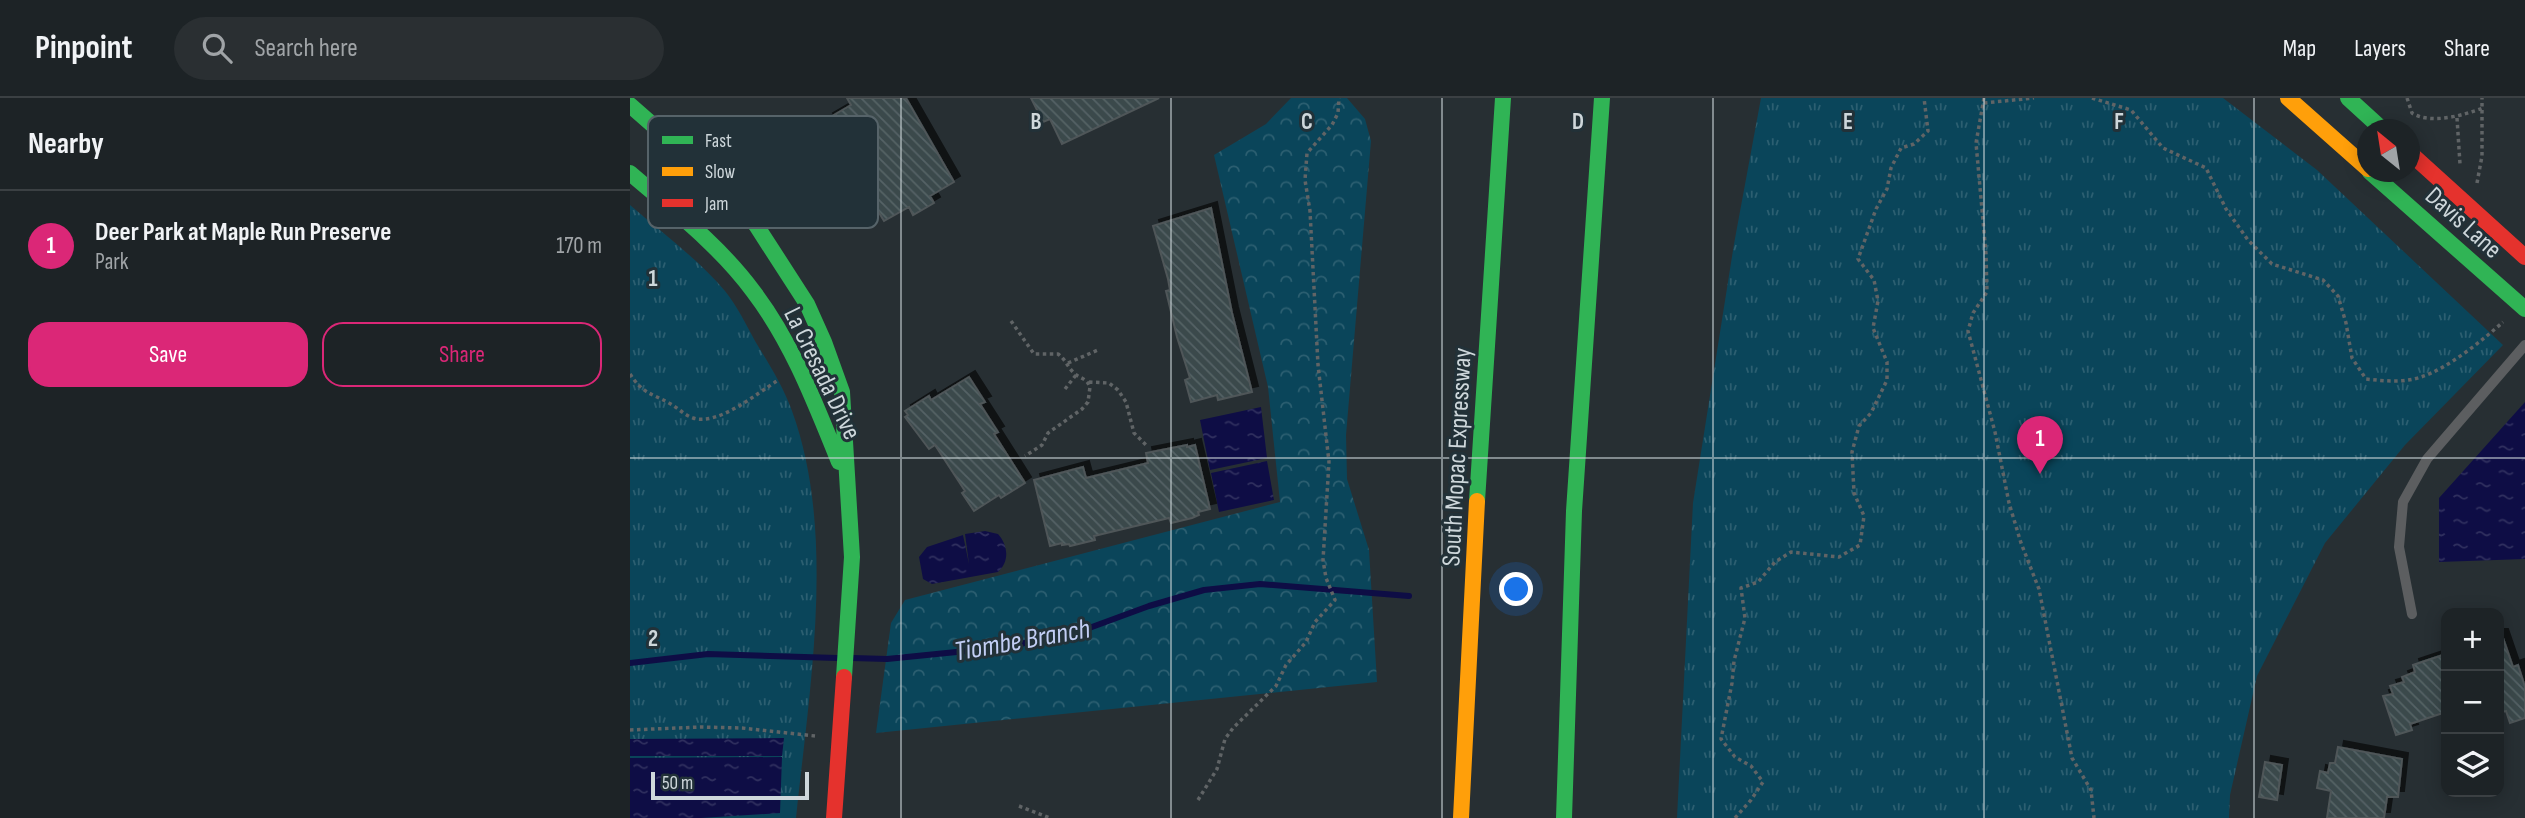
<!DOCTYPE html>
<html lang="en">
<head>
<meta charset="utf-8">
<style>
  body { margin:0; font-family:"Sofia Sans Condensed",sans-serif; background:#2a2f32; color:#f1f3f6 }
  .controls { position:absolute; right:21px; bottom:21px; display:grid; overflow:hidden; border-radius:14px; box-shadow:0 4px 18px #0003 }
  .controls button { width:63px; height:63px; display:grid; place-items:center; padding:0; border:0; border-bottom:2px solid #3b4043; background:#1d2326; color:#f1f3f6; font:35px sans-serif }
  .compass { position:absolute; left:1727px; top:21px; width:63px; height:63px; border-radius:50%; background:#1d2326; box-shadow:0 4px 18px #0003; rotate:330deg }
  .scale { position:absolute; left:21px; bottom:18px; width:158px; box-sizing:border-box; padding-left:7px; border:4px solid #ced7db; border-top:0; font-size:19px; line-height:24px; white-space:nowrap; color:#ced7db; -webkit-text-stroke:5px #223138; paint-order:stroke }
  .you { position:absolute; left:887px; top:492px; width:24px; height:24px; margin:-18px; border:5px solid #fff; border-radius:50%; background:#1a73e8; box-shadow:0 0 0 10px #1a73e833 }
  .badge { display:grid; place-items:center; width:46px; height:46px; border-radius:50%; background:#db2777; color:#fff; font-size:23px; font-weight:700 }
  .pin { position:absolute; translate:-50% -58px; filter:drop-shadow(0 2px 4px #0008) }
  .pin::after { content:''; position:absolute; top:37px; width:24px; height:21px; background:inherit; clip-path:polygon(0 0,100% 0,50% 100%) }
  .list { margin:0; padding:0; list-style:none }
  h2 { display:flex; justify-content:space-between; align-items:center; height:91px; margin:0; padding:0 28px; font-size:30px }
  h2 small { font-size:23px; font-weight:400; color:#a0a4a7 }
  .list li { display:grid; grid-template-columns:46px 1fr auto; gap:21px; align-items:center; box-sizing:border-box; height:112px; padding:0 28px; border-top:2px solid #3b4043 }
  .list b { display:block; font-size:26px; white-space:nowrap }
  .list p { margin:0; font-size:23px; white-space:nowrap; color:#a0a4a7 }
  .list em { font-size:23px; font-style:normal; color:#a0a4a7 }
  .actions { display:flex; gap:14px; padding:21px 28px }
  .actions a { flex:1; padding:16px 0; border:2px solid #db2777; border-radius:21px; text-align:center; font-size:24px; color:#db2777 }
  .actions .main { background:#db2777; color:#fff }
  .icon { flex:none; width:38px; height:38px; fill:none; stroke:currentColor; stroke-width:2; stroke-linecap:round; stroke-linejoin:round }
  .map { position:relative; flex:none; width:1895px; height:720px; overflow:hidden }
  header { display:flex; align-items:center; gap:42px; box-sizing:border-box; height:98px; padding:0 35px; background:#1d2326; border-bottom:2px solid #3b4043 }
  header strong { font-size:33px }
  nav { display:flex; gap:38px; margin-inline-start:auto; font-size:24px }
  .search { width:490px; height:63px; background:#2a2f32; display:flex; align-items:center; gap:18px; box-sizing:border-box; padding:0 24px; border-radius:38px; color:#a0a4a7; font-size:26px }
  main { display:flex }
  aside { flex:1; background:#1d2326 }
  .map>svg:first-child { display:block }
  .forest { fill:url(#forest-crowns) }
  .park { fill:url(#park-tufts) }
  .water { fill:url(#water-ripples) }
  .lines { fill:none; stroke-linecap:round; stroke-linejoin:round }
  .stream { stroke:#0e0d45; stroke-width:6 }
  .building { fill:url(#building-back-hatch); stroke:#4f5659; stroke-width:2; filter:url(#shadow) }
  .path { stroke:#606466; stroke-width:3.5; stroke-dasharray:3.5 3.5; stroke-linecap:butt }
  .lane { stroke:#5c5e60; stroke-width:10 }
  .fast { stroke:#30b455; stroke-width:16 }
  .slow { stroke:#ff9f0a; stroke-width:16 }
  .jam { stroke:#e5322d; stroke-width:16 }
  .grid { fill:none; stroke:#ced7db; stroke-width:2; stroke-opacity:0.55 }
  .labels { text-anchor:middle; stroke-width:6; stroke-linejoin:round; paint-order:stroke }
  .street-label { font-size:26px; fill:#ced7db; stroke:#223138 }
  .water-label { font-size:28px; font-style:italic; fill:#c2cef4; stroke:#223138 }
  .key { fill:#223138; stroke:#566369; stroke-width:2 }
  .key-label { font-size:19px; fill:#ced7db }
  .grid-label { font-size:23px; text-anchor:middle; font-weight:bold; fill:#ced7db; stroke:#223138; stroke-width:6; stroke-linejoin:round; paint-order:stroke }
</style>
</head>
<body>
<header>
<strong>Pinpoint</strong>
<div class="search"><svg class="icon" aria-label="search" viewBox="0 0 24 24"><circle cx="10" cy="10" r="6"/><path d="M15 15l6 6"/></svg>Search here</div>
<nav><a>Map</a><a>Layers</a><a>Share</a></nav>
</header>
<main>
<aside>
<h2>Nearby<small></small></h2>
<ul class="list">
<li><span class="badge">1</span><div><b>Deer Park at Maple Run Preserve</b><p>Park</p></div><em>170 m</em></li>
</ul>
<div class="actions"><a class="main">Save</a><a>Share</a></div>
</aside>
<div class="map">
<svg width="1895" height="720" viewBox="0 0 1895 720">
  <defs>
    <pattern id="forest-crowns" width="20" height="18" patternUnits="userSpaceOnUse" patternTransform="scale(1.75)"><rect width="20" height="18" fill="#0a455a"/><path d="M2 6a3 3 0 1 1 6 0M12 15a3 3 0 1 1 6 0" fill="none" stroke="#2c5f71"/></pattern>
    <pattern id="park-tufts" width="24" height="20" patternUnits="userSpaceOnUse" patternTransform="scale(1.75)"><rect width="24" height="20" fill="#0a455a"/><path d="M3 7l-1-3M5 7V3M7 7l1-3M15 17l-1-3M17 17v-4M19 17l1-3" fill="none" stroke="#2c5f71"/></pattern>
    <pattern id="water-ripples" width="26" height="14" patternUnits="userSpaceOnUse" patternTransform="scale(1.75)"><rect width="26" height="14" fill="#0e0d45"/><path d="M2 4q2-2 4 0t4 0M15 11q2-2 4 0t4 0" fill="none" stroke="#30305f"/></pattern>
    <pattern id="building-back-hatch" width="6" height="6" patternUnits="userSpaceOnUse" patternTransform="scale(1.75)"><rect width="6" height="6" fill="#3a494c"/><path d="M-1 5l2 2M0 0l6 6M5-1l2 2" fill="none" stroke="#556265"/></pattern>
    <filter id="shadow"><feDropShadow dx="6" dy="-6" stdDeviation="0" flood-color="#0009"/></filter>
  </defs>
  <rect width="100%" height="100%" fill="#272f33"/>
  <path class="forest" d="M661,0h56l18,21 6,22 -25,294 1,44 22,71 8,132 -501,51 15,-110 14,-23 375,-98 -12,-115 -54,-232 52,-31z"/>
  <path class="park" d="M1131,0h462l94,72 186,175 -98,100 -80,98 -68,133 -27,119 -1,23h-552l16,-315 41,-259z
    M0,107c32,28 68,54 95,86 12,15 21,33 30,50 14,23 28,45 37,70 45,123 17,280 4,407h-166z"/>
  <path class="water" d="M1895,304v157l-86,3v-64z
    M631,309l6,51 -57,12 -10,-50z
    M637,363l7,39 -55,12 -8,-39z
    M355,433l13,3c10,11 12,27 0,38l-66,12 -9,-5 -4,-22 8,-10 36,-12 6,29 -4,-30z
    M154,640l-2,18h-152v-17z
    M152,659l-2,56 -79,5h-71v-60z"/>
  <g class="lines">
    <path class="stream" d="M222,560l35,1 119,-12 75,-16 68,-25 55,-16 56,-6 149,12
      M0,565l78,-9 129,4"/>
  </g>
  <path class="building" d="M217,0h59l48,84 -24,14 4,7 -21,12 -4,-8 -25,14 -38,-63 2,-1 -21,-38 24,-14z
    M401,0h128l-97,46 -12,-25 -7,3z
    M581,110l21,105 20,79 -34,8 -1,-5 -26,7 -6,-22 5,-2 -13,-41 -11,-46 4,-1 -2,-11 -15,-53z
    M339,279l16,25 -5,2 18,28 -4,2 31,49 -24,15 -2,-3 -25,16 -12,-18 3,-2 -30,-46 -6,4 -24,-32 3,-2 -3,-4 24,-15 2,4z
    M557,347v2l8,-2 15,64 -12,3 1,3 -7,3 -21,5 -2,-5 -75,18 1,4 -25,6 -1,-2 -7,1v-2l-12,3 -16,-66 49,-13 3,11 62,-15 -2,-10z
    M1869,537h3l11,32 5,-2 7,22v31l-15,5 -4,-12 -7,2z
    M1816,556v58l-36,12 2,6 -16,5 -13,-39 10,-2 -3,-8 14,-4 -2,-5 13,-5 -2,-7z
    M1708,649l64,12 -4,38h-11l-3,21h-57l4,-27 -14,-3 3,-17 8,2 2,-10h5z
    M1635,664l17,3 -5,35 -18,-3z"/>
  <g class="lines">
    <path class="path" d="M1354,0l-8,45 10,111 1,38 -14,21 -5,18 27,101 14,71 12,40 18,46 33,169 19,32 3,28
      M1462,0l39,12 32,38 43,20 20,41 22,31 24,24 51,16 15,16 8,27 6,35 14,21c19,2 37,4 55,-2 26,-8 62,-37 82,-55
      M1777,0l5,15c19,12 52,2 71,-5
      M1354,5l50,-5
      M1827,20l3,46
      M1847,85l5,-27v-58
      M381,223l23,33h24c8,6 9,12 15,18 6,7 13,5 17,15l-2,15 -6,7 -34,24 -6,12 -17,11
      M438,265l30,-13
      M0,276c13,20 21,19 39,29 8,4 15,12 24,15 25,8 63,-24 84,-37
      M459,284l20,1 9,7 8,12 8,31 12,12
      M435,291l11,-14
      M0,632l71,-3 41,1 73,8
      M568,702l19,-31 8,-30 8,-11 43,-42 10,-21 20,-23 9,-20 20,-22 -9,-22 -3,-18 6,-98 -11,-97 -8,-154 -5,-31 2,-27 25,-28 6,-12 1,-15
      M389,708l31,12
      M1105,720l16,-18 12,-18 -12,-16 -16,-9 -14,-18 11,-56 2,-22 11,-43 -4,-30 17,-6 17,-20 16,-10 48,5 21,-12 4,-29 -10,-23 -2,-41 7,-26 12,-13 16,-33v-18l-14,-34 5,-27 -4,-21 -16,-21 18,-50 11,-20 4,-21 10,-20 13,-4 14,-13 -4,-33"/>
    <path class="lane" d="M1782,516l-13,-67 4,-45 24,-43 98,-114"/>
    <path class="fast" d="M1718,0l35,32
      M0,7l73,64 53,56 51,79 17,38 18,50 10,165 -8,120
      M1740,74l155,137
      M0,75c43,37 89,72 123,118 39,51 62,112 86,171
      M847,403l26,-403
      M934,720l10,-307 28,-413"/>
    <path class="slow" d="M1658,0l80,71
      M831,720l16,-317"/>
    <path class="jam" d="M1780,55l115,104
      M204,720l10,-141"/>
  </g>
  <path class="grid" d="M271,0v720M541,0v720M812,0v720M1083,0v720M1354,0v720M1624,0v720M0,360h1895"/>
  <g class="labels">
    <g class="street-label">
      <text transform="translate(1834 124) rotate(42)" y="9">Davis Lane</text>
      <text transform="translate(193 275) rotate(64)" y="9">La Cresada Drive</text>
      <text transform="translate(826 359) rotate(-87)" y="9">South Mopac Expressway</text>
    </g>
    <g class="water-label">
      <text transform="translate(392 541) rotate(-10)" y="10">Tiombe Branch</text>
    </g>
  </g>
  <rect x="18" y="18" width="230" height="112" rx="10" class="key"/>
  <rect x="32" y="38" width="31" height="8" fill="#30b455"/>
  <rect x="32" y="69" width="31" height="9" fill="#ff9f0a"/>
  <rect x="32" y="101" width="31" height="8" fill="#e5322d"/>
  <g class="key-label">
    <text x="75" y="49">Fast</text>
    <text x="75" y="80">Slow</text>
    <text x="75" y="112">Jam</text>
  </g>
  <g class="grid-label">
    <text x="406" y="31">B</text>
    <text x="677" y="31">C</text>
    <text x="948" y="31">D</text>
    <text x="1218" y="31">E</text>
    <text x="1489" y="31">F</text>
    <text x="23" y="188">1</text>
    <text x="23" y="548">2</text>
  </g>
</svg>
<div class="controls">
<button>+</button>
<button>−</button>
<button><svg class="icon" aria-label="layers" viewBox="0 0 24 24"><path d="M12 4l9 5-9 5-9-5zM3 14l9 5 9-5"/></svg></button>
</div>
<svg class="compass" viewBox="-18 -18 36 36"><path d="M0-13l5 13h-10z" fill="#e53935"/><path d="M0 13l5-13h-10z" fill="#a0a4a7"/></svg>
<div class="scale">50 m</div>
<div class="you"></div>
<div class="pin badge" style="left:1410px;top:376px">1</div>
</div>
</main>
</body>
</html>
